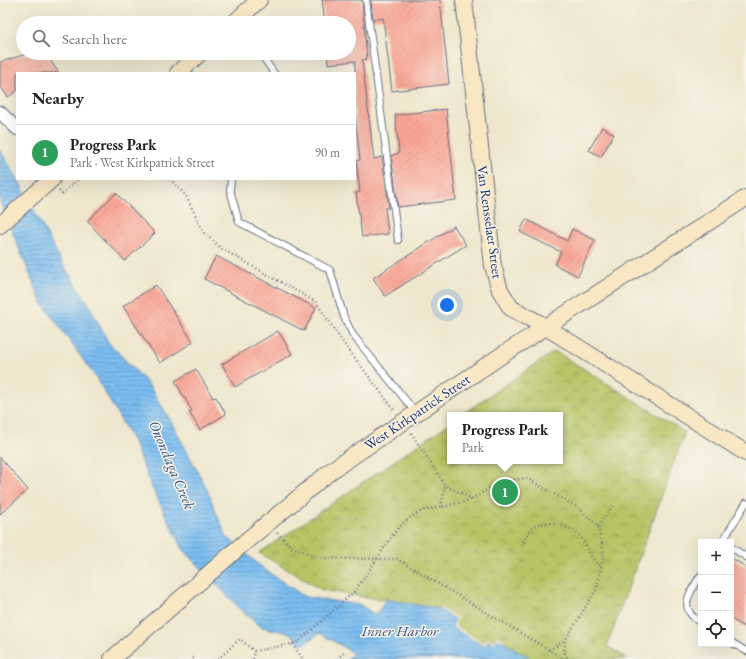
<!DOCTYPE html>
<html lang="en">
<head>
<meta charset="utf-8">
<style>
  body { margin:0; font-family:"EB Garamond",serif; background:#f2f2f2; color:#202124 }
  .controls { position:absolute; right:12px; bottom:12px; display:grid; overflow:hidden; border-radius:0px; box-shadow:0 4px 16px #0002 }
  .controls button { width:36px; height:36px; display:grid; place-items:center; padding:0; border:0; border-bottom:1px solid #e0e0e0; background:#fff; color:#202124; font:20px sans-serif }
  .you { position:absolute; left:447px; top:305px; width:14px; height:14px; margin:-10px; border:3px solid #fff; border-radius:50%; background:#1a73e8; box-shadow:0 0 0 6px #1a73e833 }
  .badge { display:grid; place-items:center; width:26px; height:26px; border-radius:50%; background:#d93025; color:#fff; font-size:13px; font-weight:700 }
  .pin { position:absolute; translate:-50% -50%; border:2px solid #fff; box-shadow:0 1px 4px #0006 }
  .popup { position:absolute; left:447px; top:412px; width:116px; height:52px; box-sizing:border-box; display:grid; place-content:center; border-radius:0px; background:#fff; filter:drop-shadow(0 1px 3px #0005); font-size:13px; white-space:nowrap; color:#757577 }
  .popup b { font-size:15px; color:#202124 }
  .popup::after { content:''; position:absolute; left:50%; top:100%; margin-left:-8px; border:8px solid transparent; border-top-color:#fff }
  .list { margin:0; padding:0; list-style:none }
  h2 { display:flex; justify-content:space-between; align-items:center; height:52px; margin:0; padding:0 16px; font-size:17px }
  h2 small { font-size:13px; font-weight:400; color:#757577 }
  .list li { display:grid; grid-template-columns:26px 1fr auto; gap:12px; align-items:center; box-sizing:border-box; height:56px; padding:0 16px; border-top:1px solid #e0e0e0 }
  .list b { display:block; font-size:15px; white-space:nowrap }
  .list p { margin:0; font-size:13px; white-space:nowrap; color:#757577 }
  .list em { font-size:13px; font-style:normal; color:#757577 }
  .icon { flex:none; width:22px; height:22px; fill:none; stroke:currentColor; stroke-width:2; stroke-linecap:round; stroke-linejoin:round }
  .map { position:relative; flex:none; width:746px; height:659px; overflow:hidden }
  .search { position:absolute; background:#fff; box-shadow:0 4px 16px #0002; left:16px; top:16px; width:340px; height:44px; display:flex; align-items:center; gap:10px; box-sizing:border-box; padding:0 14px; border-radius:22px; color:#757577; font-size:15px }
  .panel { position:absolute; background:#fff; box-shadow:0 4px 16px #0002; left:16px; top:72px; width:340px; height:108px; border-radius:0px }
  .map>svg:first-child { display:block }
  .park { fill:url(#park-crowns); stroke:#697962 }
  .water { fill:url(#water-rules); stroke:#4b76a8 }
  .pier { fill:#eee7cd }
  .building { fill:url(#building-hatch) }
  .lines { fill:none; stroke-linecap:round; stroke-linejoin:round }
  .lane-casing { stroke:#656f85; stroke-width:8 }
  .street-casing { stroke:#656f85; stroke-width:14 }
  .secondary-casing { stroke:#656f85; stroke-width:18 }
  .path { stroke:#656f85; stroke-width:2.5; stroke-dasharray:1 3; stroke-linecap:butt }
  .lane { stroke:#fff; stroke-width:6 }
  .street { stroke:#fff; stroke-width:12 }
  .secondary { stroke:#f9e7c3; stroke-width:16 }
  .labels { text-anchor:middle; stroke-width:3; stroke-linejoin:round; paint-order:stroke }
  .street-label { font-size:14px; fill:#1b2f5e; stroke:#f7f3e8 }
  .water-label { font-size:15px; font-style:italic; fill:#335383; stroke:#f7f3e8 }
</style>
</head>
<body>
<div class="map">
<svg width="746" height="659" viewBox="0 0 746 659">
  <defs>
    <pattern id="park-crowns" width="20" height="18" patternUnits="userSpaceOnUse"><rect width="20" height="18" fill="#b7c365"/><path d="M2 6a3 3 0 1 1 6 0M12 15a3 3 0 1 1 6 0" fill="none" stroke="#949f56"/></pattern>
    <pattern id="water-rules" width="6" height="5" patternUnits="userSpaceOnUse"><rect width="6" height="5" fill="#7bbef1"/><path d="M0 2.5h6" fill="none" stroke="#649bc6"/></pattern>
    <pattern id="building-hatch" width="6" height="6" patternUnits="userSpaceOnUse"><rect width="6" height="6" fill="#faa594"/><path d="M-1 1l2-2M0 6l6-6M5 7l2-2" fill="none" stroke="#d68e82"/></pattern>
  </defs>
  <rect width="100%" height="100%" fill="#f7f3e8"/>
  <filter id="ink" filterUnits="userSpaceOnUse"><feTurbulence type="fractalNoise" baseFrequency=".025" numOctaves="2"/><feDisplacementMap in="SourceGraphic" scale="8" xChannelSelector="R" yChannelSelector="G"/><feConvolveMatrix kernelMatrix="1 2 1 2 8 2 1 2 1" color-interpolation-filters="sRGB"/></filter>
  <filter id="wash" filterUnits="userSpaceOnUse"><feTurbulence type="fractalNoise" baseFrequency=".012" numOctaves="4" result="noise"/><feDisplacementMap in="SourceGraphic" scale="16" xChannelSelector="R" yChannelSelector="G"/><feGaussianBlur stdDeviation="0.9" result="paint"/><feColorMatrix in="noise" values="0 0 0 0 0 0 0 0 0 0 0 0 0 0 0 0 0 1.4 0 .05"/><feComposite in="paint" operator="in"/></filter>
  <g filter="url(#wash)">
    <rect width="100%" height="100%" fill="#eee7cd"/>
    <path class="park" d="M555,351l130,81 -78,214 21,13h-96l-34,-21 -4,5 -9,3 -33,-19 -13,-18 -117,-19 -63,-37 191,-130v38h110v-46h-99z"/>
    <path class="water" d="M0,150l15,24 46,88 27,41 20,39 40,42 21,34 37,69 20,49 39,34 40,27 55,8 16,10 10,-16 53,10 17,10 -4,8 33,19 3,-6 6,3 3,-5 34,21h-184l6,-6 -33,-20 -18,12 -12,-12 -28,-6 -19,-15 -60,-63 -32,-63 -17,-43 -37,-64 -56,-78 -41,-99z"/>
    <path class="pier" d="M440,608l18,10 -3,8 29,17 3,-5 6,3 4,-5 7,3 -1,2 -6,-3 -3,5 -6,-3 -3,6 -33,-19 4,-8 -17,-10z"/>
    <g id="blocks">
      <path class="building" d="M322,0h40l5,59 -5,1 12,99 8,-2 7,51h-4l3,26 -26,3 -6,-44 4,-1 -4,-31 4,-1 -5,-44v-55l-27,3 -1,-11h22v-30h-24z
        M371,0h69l9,84 -57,7 -9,-73 -10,2z
        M30,53h15l14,20h-42v18l-9,6 -8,-11v-24z
        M446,109l10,91 -58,7 -7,-51 8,-3 -4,-38z
        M602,127l12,7 -13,23 -12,-7z
        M116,193l39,40 -30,28 -38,-40z
        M526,219l41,22 5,-12 23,11 -17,36 -23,-11 6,-13 -41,-20z
        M454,226l12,19 -81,51 -12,-18z
        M216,256l100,52 -12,23 -100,-52z
        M156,285l37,57 -33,21 -37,-57z
        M278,331l14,23 -57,33 -13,-23z
        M196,369l17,29 3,-1 10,17 -26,16 -11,-18 3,-1 -17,-30z
        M0,457l28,33 -28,24z
        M731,558l15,9v61l-15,-9z"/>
    </g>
  </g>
  <g filter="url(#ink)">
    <use href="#blocks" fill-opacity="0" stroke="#656f85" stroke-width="1"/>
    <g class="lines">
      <g class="lane-casing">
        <path id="lane" d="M366,0l32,240
          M260,53l14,20
          M231,179l-1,11 9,32 91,48 14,47 9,18 63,78
          M722,542l24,-39
          M731,547l15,10
          M701,575c-12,19 -24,33 0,48
          M731,642l15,9"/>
      </g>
      <g class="street-casing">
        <path id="street" d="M0,112l17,17"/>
      </g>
      <g class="secondary-casing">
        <path id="secondary" d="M464,0l29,266 7,24 11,18 35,19 200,126
          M234,23l25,-23
          M178,73l22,-20
          M0,225l52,-46
          M112,659l133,-117 87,-72 170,-115 244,-157"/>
      </g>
      <path class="path" d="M170,179l16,17 18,37 18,16 94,53 26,39 53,70
        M59,191l3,3 16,-15
        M411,433l34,52 27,14 27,-17 27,-4 53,30 19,18 6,28 -8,36 -30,49 -2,13 4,7
        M441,507l4,-21
        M598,526l15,-21
        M277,533l15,14 29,11 56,1c11,-17 23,-39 43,-47 17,-6 34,-6 52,-13
        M522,546c3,-7 6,-17 14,-21 12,-5 36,1 44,11 10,11 6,20 21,30
        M292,644l11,15
        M549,650l17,-10
        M193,658l3,1
        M218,659l22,-20 14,12 43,-8 58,-52 22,-32h20l167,100
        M253,659l1,-8
        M337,659l7,-6"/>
      <use href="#lane" class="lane"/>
      <use href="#street" class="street"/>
      <use href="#secondary" class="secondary"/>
    </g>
  </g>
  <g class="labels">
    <g class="street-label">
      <text transform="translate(490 222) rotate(82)" y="5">Van Rensselaer Street</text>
      <text transform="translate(417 412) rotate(-34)" y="5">West Kirkpatrick Street</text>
    </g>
    <g class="water-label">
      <text transform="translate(172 465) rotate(67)" y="5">Onondaga Creek</text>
      <text x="400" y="636">Inner Harbor</text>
    </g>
  </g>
</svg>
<div class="controls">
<button>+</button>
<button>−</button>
<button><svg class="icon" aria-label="locate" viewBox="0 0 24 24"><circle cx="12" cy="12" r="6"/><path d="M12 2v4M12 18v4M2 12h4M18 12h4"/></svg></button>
</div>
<div class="you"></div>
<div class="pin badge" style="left:505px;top:492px;background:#2e9e5b">1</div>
<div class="popup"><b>Progress Park</b>Park</div>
<div class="search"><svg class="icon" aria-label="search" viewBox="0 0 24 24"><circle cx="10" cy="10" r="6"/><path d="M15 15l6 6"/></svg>Search here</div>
<section class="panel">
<h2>Nearby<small></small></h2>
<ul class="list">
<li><span class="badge" style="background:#2e9e5b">1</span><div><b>Progress Park</b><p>Park · West Kirkpatrick Street</p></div><em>90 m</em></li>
</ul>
</section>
</div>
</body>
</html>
